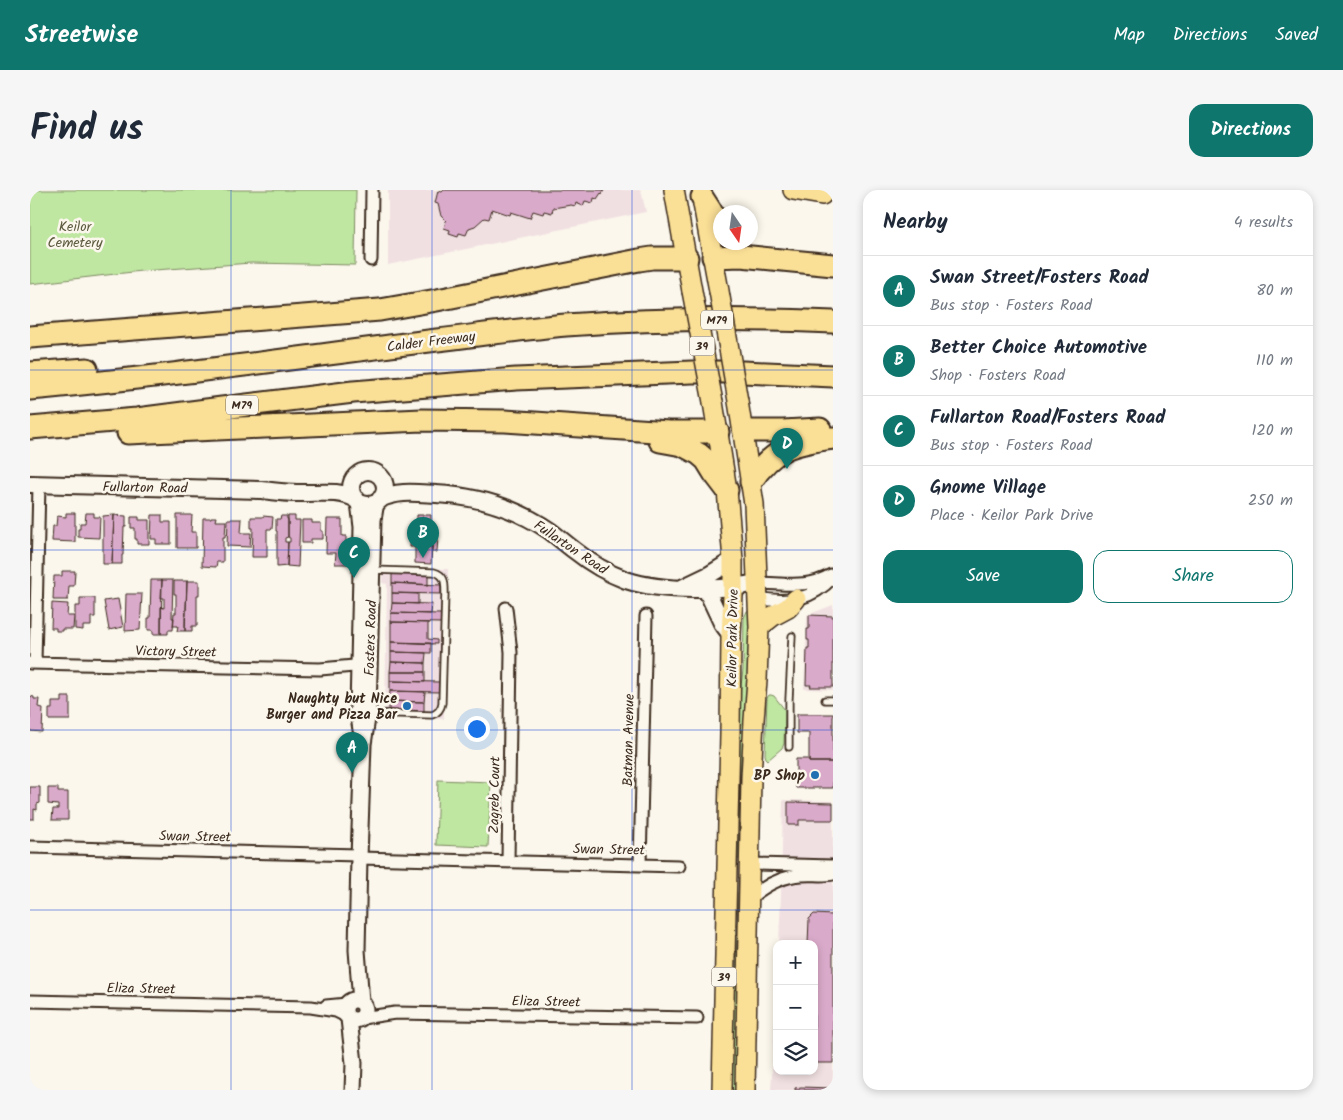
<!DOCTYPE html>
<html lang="en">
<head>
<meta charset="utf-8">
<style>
  body { margin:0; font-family:Kalam,sans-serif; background:#f6f6f7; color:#1f2937 }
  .controls { position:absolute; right:15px; bottom:15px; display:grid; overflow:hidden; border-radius:10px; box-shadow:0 2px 8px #0003 }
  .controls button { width:45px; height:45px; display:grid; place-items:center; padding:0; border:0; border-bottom:1px solid #e0e1e3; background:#fff; color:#1f2937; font:25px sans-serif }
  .compass { position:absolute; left:683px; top:15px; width:45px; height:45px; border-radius:50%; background:#fff; box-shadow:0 2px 8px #0003; rotate:167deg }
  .you { position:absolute; left:446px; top:538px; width:18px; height:18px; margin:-12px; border:4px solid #fff; border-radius:50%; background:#1a73e8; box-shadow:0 0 0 8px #1a73e833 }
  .badge { display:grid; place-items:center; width:32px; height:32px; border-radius:50%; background:#0f766e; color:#fff; font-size:16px; font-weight:700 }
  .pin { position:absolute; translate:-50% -41px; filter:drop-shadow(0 1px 2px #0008) }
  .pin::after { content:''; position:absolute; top:26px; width:18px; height:15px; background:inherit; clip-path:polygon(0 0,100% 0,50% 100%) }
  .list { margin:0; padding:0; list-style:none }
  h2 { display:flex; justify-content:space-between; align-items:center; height:65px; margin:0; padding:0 20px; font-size:21px }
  h2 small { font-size:16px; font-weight:400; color:#747a83 }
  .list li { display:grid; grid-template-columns:32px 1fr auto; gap:15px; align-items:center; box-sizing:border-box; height:70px; padding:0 20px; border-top:1px solid #e0e1e3 }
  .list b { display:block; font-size:19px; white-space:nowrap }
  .list p { margin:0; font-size:16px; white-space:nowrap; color:#747a83 }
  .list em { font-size:16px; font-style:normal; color:#747a83 }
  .actions { display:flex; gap:10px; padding:15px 20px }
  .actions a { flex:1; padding:11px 0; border:1px solid #0f766e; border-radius:15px; text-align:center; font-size:18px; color:#0f766e }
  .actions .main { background:#0f766e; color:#fff }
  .icon { flex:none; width:28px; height:28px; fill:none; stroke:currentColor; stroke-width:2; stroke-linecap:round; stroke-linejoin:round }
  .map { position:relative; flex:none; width:803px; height:900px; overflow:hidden; border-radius:15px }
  header { display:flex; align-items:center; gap:30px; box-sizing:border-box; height:70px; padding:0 25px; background:#0f766e; color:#fff }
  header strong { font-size:24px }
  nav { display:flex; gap:28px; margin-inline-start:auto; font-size:18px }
  .intro { display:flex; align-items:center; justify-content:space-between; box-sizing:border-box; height:120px; padding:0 30px }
  h1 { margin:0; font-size:35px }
  .button { padding:12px 22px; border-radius:15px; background:#0f766e; color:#fff; font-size:18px; font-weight:700 }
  main { display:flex; gap:30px; padding:0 30px }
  aside { flex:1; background:#fff; border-radius:15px; box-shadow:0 2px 8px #0003 }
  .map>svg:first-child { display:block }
  .built { fill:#f1e0e2 }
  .green { fill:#bfe7a2; stroke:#7d8860 }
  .building { fill:#daaaca; stroke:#3b2a1e }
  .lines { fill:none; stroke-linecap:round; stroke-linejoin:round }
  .service-casing { stroke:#3b2a1e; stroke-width:9 }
  .minor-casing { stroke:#3b2a1e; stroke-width:15 }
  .tertiary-casing { stroke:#3b2a1e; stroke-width:19 }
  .secondary-casing { stroke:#3b2a1e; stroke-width:20 }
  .primary-casing { stroke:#3b2a1e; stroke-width:22 }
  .motorway-casing { stroke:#3b2a1e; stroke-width:25 }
  .service { stroke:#fbf7ec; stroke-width:5.5 }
  .minor { stroke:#fbf7ec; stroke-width:11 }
  .tertiary { stroke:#fbf7ec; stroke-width:15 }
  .secondary { stroke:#fbf7ec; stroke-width:16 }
  .primary { stroke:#fadf96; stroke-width:19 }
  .motorway { stroke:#fadf96; stroke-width:21 }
  .primary-bridge-casing { stroke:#3b2a1e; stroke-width:22; stroke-linecap:butt }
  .primary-bridge { stroke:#fadf96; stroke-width:19 }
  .grid { fill:none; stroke:#1d4ed8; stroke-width:1; stroke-opacity:0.55 }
  .poi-dot { fill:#1f6fb2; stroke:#fbf7ec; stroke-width:2 }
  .labels { text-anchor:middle; stroke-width:5; stroke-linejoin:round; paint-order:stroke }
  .shield { fill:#fbf7ec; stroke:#75685c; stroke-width:1 }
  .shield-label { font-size:12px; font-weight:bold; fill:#3b2a1e }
  .park-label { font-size:14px; fill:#5c593f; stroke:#fbf7ec }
  .street-label { font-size:14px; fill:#3b2a1e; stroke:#fbf7ec }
  .poi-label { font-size:14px; font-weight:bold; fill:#3b2a1e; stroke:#fbf7ec; text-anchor:end }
</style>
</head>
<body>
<header>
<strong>Streetwise</strong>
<nav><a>Map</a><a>Directions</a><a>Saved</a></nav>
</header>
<div class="intro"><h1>Find us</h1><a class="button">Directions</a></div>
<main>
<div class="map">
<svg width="803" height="900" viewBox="0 0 803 900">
  <rect width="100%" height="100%" fill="#fbf7ec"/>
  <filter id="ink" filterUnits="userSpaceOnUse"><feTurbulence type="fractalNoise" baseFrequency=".02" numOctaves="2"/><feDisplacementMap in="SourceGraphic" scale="10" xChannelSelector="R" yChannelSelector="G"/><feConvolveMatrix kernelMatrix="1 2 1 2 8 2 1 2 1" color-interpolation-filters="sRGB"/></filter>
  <g filter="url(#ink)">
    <path class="built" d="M358,0h253l5,22 -258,53z
      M352,377l66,2 -4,150 -59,-2 2,-133 -5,-1z
      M803,415v85l-29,-1 3,-74z
      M753,610l50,1v289h-62l6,-106v87h37v-127h-35l2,-50z"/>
    <path class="green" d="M0,0h326l-1,75 -104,-2 -110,8 -111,13z
      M717,421l2,1 1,8 -7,236 -8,5 3,-151 5,-40 1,-52z
      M739,505h2l3,1 11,14 -1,34 -2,4 -14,12 -2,-2 -1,-3 2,-57z
      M408,590l53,2 -3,65 -52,-2z
      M711,693l-2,207h-11l8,-120 2,-77z"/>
    <path class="building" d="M414,0h160l-2,4 -1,-1 -4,6 -3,-1 -1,5 -8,-2 -2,5 -7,-3 -1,3 -4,-1 -18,3 -1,5 -8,-2 -1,3 -10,-3 -3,7 -19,-6 -1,3 -18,-6 -3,10 -5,-1 -9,8 -6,2 -3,7 -7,-2 -1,4 -9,-3 1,-4 -6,-2 2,-7 -5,-5 -3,-12 -3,-1 3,-12 4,1z
      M36,323h9v29l-23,-1 1,-15h3l1,-10 9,1z
      M56,323h8v4h6l-1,21 -21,-1v-8h2v-6h5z
      M84,325l12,1v11h-2l-1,28h-1v9h-10z
      M84,325l-2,49h-9v-48z
      M122,325h10v7h9v22h-15v-5h-5z
      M147,325h15l-1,17h5v16h-19z
      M387,325h14l-1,23 -13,-1z
      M233,326l10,1 -1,12h-5v28h-15l1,-29h-2v-11h12z
      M251,326h6v3h1v18l-3,1v4h3l-1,24 -10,1v-36h-1v-12h4z
      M258,326h7v4h5l-2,47 -11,-1 1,-24h2v-4l-2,-1z
      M101,327h8v3h10v24h-12v-5h-2v-11h-4z
      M181,327h6l-1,4h10l-1,16h-2v25h-6l-1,5 -14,-1 1,-48h8z
      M198,329h14l-1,14h10l-1,14 -23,-1z
      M297,329h15v17h4v15h4v13h-15l1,-11h-10z
      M272,330h10v3h9v8h2v8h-12v4h-9z
      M381,346l27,1 -1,15h-5v-6h-17v1h-5z
      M385,356h17l-1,18 -16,-1z
      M32,381h13l-1,15h-5l-1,14h-15l1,-24h8z
      M362,383l36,1v11l-36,-2z
      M121,390h11l-1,54h-8v-4h-5v-12h2z
      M132,390h11l-1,38h2l-1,12h-5v4h-7v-27l3,1v-10h-3z
      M144,391h13l-2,50h-8l1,-5h-5l1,-13h2v-19h-2z
      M157,391h12v14h-2v31h-5v5h-7v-15h1z
      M362,393l49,2v9l-49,-1z
      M362,403l26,1v10l-26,-1z
      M96,404h16l-2,36 -15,1z
      M50,408h15v19h-4v9h-8v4l-8,-1v-23h5z
      M88,409l5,28 -14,3 -5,-29z
      M22,413l16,1 -1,12h7l-1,13h-11v2h-6v-3h-5z
      M362,413l40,1 -1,10 -40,-1z
      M361,423l50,1v9l-50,-1z
      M779,425l24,1v71h-23l1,-2h-5l1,-37h2v-8h-2v-11h2z
      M361,432l37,1v16l9,1v4l-46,-2z
      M361,452l40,1v10l-40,-1z
      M361,462l35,1 -1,10 -34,-1z
      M361,472l34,1v9h-35z
      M360,482h35v10l-35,-1z
      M360,491l50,1v10l-50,-1z
      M360,501l35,1 -1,10 -35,-1z
      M0,506l4,1v2h5l-1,8 5,1 -1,24 -12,-1z
      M32,507h8v23h-21v-11h3v-7h10z
      M359,511l35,1v10l-35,-1z
      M767,524h36v48h-24v-29h-12z
      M766,569h13v3h24v26h-37z
      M0,597h10v16l-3,1v6l-3,-1v10h-4z
      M18,598h10v4h10v28h-16l1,-11h5v-4l-10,-1z
      M758,612l45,1v17h-34v5h-11z
      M784,724l19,1v148h-19v-119h-6l1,-25z
      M771,897l32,1v2h-38v-2z"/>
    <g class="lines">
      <g class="service-casing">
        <path id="service" d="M795,510h8
          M338,523l64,2c6,-2 9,-6 10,-12l3,-111c0,-10 0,-17 -11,-20l-61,-2
          M759,557v-48l3,-63"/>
      </g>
      <g class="minor-casing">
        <path id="minor" d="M341,70l1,-70
          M728,393c25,0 50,6 73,-8
          M728,408c30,6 54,2 75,-21
          M476,418l5,44 -3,210
          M0,473l290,6 34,-3h5l6,2
          M5,473l4,-179
          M0,657l329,8
          M329,668l320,8
          M721,674l82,2
          M610,675l6,-249
          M719,709c15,-13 32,-23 53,-24 10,-1 21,1 31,-1
          M0,811l281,6 25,4 10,5
          M296,816l21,-2
          M332,828l33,-5 302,5"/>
      </g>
      <g class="tertiary-casing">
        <path id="tertiary" d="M329,312l3,25 -4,183 3,20
          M315 820a10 10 0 1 1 20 0a10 10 0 1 1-20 0Z
          M331,812l-4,-52 2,-92 4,-114 5,-32 5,-192 2,-12 2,-6
          M319,829l5,44 -1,27"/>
      </g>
      <g class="secondary-casing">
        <path id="secondary" d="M321 298a17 17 0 1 1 34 0a17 17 0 1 1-34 0Z
          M0,294l231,6c12,1 24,3 36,3 20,1 41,-4 59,6
          M350,309c18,-9 37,-6 56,-5 41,2 80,14 114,37 8,6 16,13 24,19 15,12 33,23 52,30 30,10 63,10 94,8 12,0 25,-3 38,-5
          M654,397l25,-12 24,-15
          M676,399l16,34 9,12"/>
      </g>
      <g class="primary-casing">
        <path id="primary" d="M644,0l18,101
          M763,0l29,5
          M673,14l16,87
          M708,211l16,103 5,123 -2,53 -3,40 -3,58 -6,312
          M683,212l14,88 6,70v35l-2,40 -1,99 -8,356
          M729,437l14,-11 15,-8 8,-9"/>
      </g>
      <g class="motorway-casing">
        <path id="motorway" d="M672,7l9,14 5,12 5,7
          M683,67l28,-1 92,9
          M0,147l350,-27 57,-10 202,-40 13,-2h35
          M0,183l57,-4
          M0,199c136,-12 271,-32 407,-49 42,-5 86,-11 129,-15 88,-6 178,-7 267,-3
          M0,238l107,-9 85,-11 131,-16 163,-13 176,-7h51l90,4
          M714,241h39l37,-2
          M98,243l294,-13 83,1 164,11h49
          M630,251l22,4 17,9 7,6 8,13 13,17
          M721,292c23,-35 43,-39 82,-44"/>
      </g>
      <use href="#service" class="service"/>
      <use href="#minor" class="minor"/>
      <use href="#tertiary" class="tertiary"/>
      <use href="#secondary" class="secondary"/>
      <use href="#primary" class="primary"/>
      <use href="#motorway" class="motorway"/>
      <g class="primary-bridge-casing">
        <path id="primary-bridge" d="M662,101l21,111
          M689,101l19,110"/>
      </g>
      <use href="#primary-bridge" class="primary-bridge"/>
    </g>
  </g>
  <path class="grid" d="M201,0v900M402,0v900M602,0v900M0,180h803M0,360h803M0,540h803M0,720h803"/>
  <g class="poi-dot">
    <circle cx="377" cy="516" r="5"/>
    <circle cx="785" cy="585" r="5"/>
  </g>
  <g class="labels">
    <g class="shield">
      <rect x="671" y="120.5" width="32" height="19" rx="4"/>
      <rect x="659.5" y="146.5" width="25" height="19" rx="4"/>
      <rect x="196" y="205.5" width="32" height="19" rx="4"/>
      <rect x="681.5" y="777.5" width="25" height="19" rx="4"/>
    </g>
    <g class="shield-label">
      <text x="687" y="134">M79</text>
      <text x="672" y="160">39</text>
      <text x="212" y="219">M79</text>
      <text x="694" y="791">39</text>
    </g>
    <g class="park-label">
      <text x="45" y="41">Keilor<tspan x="45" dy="16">Cemetery</tspan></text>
    </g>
    <g class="street-label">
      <text transform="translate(401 151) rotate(-7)" y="5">Calder Freeway</text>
      <text transform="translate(115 297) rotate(1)" y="5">Fullarton Road</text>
      <text transform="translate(541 357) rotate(34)" y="5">Fullarton Road</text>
      <text transform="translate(340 448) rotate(-88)" y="5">Fosters Road</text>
      <text transform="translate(702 448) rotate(-89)" y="5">Keilor Park Drive</text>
      <text transform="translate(146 461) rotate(1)" y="5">Victory Street</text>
      <text transform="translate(598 550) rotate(-89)" y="5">Batman Avenue</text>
      <text transform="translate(464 605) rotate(-89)" y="5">Zagreb Court</text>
      <text transform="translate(165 646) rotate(1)" y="5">Swan Street</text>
      <text transform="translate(579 659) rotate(1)" y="5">Swan Street</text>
      <text transform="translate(111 798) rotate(1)" y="5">Eliza Street</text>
      <text transform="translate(516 811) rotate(1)" y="5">Eliza Street</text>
    </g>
    <g class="poi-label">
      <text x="367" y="513">Naughty but Nice<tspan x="367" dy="16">Burger and Pizza Bar</tspan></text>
      <text x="775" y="590">BP Shop</text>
    </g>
  </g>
</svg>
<div class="controls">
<button>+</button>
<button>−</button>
<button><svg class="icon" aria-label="layers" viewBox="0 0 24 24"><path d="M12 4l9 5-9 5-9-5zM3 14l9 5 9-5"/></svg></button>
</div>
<svg class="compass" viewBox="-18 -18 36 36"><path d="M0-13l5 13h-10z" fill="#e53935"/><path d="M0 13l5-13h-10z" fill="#747a83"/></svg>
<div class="you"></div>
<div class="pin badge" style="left:322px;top:583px">A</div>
<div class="pin badge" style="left:393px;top:368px">B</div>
<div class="pin badge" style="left:324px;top:388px">C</div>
<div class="pin badge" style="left:757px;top:279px">D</div>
</div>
<aside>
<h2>Nearby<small>4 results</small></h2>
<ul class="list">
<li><span class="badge">A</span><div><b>Swan Street/Fosters Road</b><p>Bus stop · Fosters Road</p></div><em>80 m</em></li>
<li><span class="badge">B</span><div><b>Better Choice Automotive</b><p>Shop · Fosters Road</p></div><em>110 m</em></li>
<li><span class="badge">C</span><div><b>Fullarton Road/Fosters Road</b><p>Bus stop · Fosters Road</p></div><em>120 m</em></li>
<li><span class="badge">D</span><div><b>Gnome Village</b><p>Place · Keilor Park Drive</p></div><em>250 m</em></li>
</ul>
<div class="actions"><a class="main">Save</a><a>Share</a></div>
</aside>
</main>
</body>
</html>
